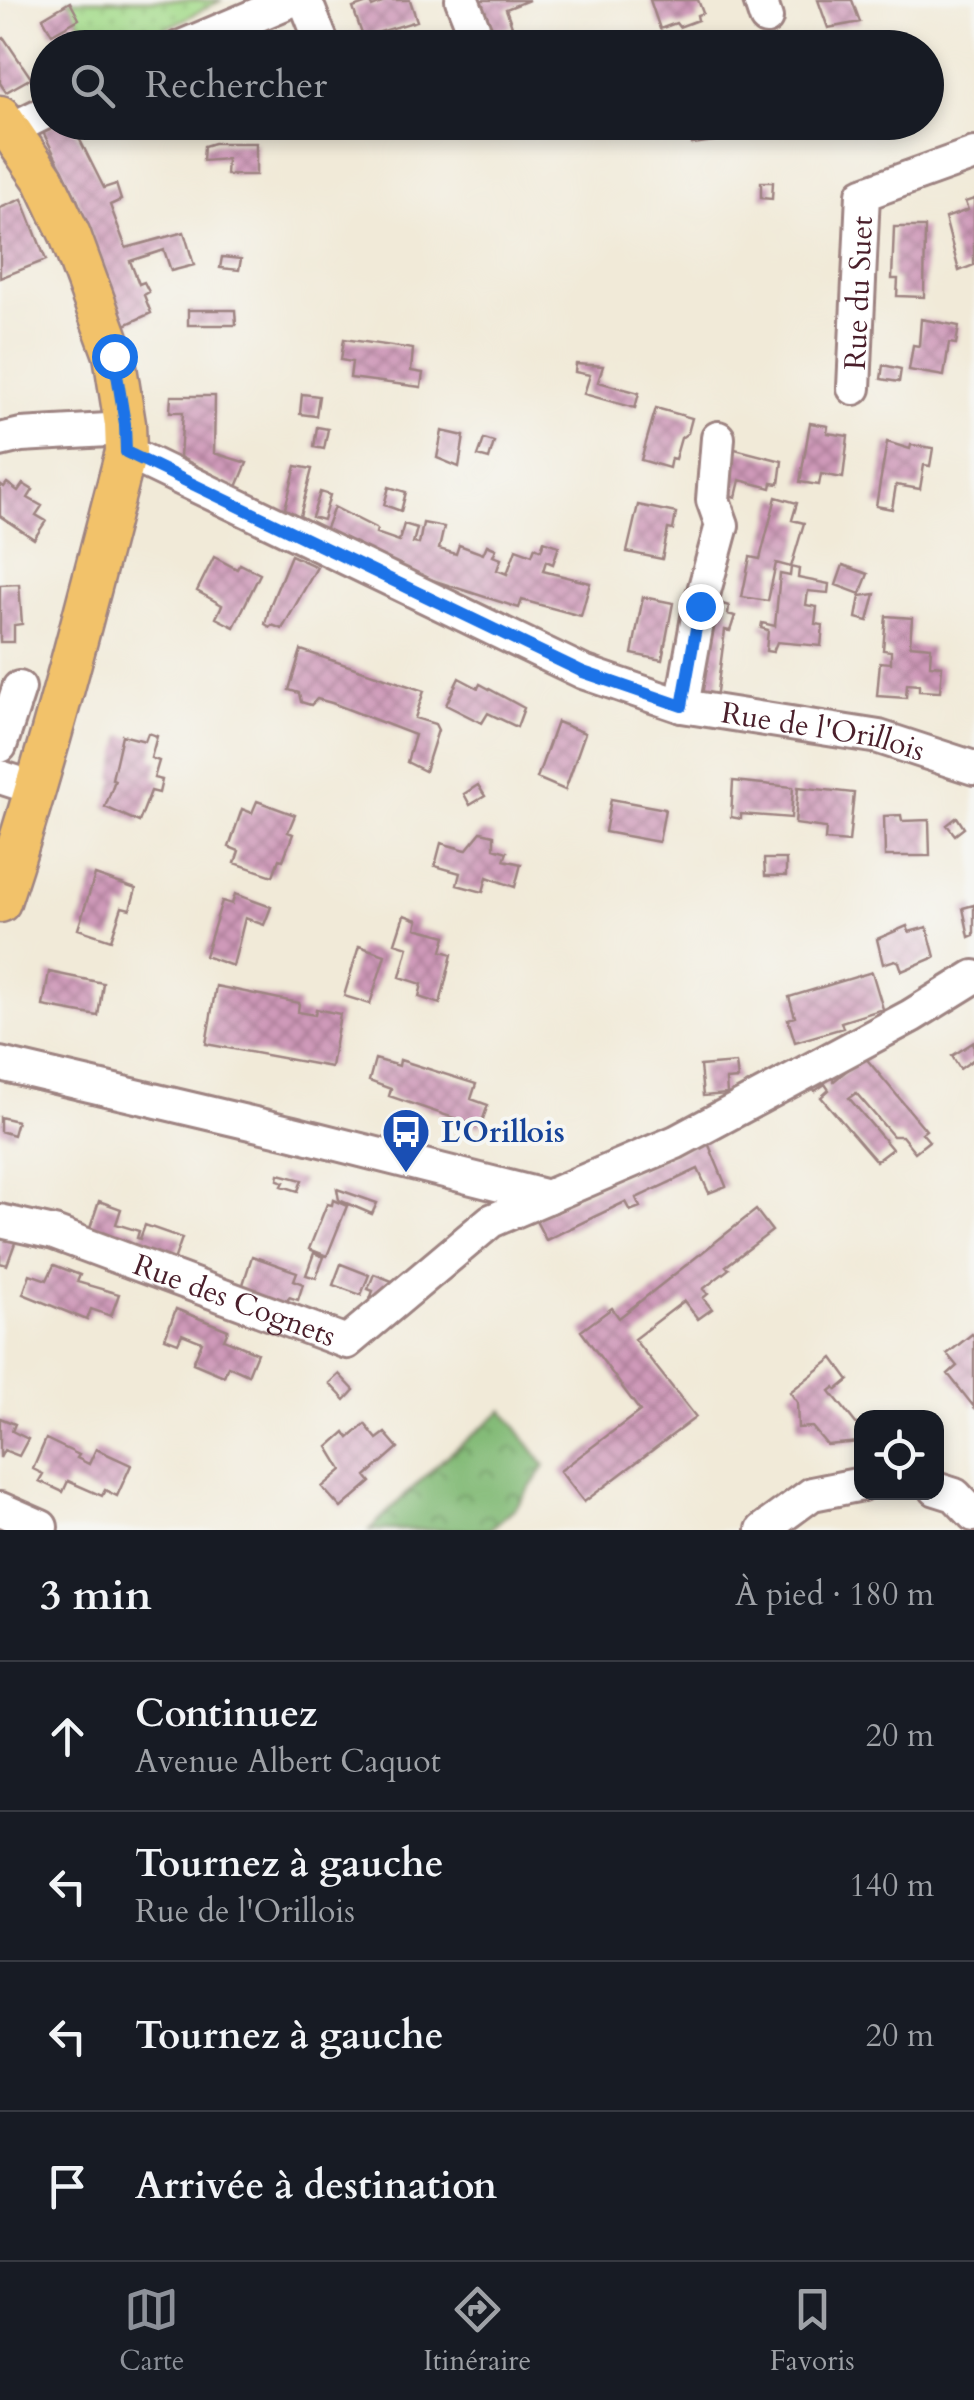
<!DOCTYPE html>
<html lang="fr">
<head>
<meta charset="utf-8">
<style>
  body { margin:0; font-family:Cardo,serif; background:#242831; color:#f1f3f6 }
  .controls { position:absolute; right:30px; bottom:30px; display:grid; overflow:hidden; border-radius:20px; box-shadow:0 5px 15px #0003 }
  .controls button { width:90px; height:90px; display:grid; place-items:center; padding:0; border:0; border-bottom:2px solid #363941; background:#171b24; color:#f1f3f6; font:50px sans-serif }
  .stop { position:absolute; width:30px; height:30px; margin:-22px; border:8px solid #1a73e8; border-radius:50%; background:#fff }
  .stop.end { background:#1a73e8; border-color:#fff; box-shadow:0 2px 10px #0008 }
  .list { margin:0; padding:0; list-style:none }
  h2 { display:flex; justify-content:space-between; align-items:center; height:130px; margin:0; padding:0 40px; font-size:42px }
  h2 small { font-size:32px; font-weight:400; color:#9ea1a6 }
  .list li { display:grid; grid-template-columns:65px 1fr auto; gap:30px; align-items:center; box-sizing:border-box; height:150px; padding:0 40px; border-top:2px solid #363941 }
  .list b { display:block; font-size:38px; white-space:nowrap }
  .list p { margin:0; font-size:32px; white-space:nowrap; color:#9ea1a6 }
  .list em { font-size:32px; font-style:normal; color:#9ea1a6 }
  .icon { flex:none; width:55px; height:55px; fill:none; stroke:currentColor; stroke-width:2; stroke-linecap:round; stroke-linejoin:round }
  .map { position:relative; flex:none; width:974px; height:1530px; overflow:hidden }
  .search { position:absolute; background:#171b24; box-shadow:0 5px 15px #0003; left:30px; right:30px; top:30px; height:110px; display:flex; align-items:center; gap:25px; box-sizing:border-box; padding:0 35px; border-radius:55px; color:#9ea1a6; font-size:38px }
  .sheet { height:730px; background:#171b24 }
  nav { display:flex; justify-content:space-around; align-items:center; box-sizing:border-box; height:140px; border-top:2px solid #363941; background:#171b24; font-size:28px; color:#9ea1a6 }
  nav a { display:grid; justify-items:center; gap:5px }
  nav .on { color:#8c9099 }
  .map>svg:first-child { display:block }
  .grass { fill:url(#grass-dots); stroke:#787d5c; stroke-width:2.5 }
  .forest { fill:url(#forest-crowns); stroke:#676d52; stroke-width:2.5 }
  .building { fill:url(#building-cross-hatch) }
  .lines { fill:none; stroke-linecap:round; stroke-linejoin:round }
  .minor-casing { stroke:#9e8482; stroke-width:38 }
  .major-casing { stroke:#9e8482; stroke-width:45 }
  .minor { stroke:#fff; stroke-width:32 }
  .major { stroke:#f2c26a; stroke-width:40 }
  .route { stroke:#1a73e8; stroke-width:12 }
  .labels { text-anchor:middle; stroke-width:8; stroke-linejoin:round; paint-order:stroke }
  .street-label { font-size:30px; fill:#4a1f2b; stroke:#f6f6f2 }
  .transit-label { font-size:30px; font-weight:bold; fill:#164399; stroke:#f6f6f2; text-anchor:start }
</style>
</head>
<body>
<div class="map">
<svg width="974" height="1530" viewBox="0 0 974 1530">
  <defs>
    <pattern id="grass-dots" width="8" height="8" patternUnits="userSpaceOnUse" patternTransform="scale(2.5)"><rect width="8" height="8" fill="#a5db8c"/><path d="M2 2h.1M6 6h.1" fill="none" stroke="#90bc79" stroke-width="1.8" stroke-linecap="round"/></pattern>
    <pattern id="forest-crowns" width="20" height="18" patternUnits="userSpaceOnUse" patternTransform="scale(2.5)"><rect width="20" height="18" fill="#84bb78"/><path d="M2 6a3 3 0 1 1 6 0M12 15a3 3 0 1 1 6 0" fill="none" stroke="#6e9763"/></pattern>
    <pattern id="building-cross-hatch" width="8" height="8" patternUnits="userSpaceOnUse" patternTransform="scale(2.5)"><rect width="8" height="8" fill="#cf9ab9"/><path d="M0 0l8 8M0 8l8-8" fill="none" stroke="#aa7d97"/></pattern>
  </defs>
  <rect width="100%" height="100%" fill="#f6f6f2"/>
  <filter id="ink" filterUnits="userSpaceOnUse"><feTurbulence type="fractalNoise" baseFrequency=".01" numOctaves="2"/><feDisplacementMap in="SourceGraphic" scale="20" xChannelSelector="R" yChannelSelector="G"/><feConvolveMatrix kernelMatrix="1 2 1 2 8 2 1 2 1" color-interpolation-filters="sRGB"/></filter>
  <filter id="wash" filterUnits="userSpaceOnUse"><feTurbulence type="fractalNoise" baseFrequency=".0048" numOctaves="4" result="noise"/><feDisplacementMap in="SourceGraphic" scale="40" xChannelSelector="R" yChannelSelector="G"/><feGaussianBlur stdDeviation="2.25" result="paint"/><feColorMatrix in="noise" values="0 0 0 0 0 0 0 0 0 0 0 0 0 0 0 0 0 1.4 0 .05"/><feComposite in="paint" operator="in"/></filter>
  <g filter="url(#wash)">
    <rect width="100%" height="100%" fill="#f1ead8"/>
    <path class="grass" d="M68,0h154l-95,48 -34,-1z"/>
    <path class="forest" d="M503,1410l42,56 -28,40 -28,24h-120l72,-69z"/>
    <g id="blocks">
      <path class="building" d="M381,0h29l7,21 -54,16 -10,-29 17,-6 2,5 10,-4z
        M476,0h53l-23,9 6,17 -23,9z
        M650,0h48l5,13 -6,2 1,5 -19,7 -3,-4 -16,6z
        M818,0h34l8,22 -32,6z
        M70,2l9,17 -27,15 -9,-16z
        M4,38l27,40 -25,14 -6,-9v-43z
        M57,122h14l33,66 12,-4 5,16 -11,5 16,43 58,-16 10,33 -23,6 -7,-21 -34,11 9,23 5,-2 5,10 -5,3 7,18 -26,12 -48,-126 -35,-69z
        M692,122h49l2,15 -51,7 -2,-18z
        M214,143h42v32h-30l1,-16 -24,2 1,-15z
        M761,182h12l-1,17 -11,-1z
        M22,199l24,61 -46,18v-70z
        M974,199v66l-15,6 -14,-53 23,-8 -3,-8z
        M894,227h31l-1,70 -27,-1 1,-17h-6z
        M222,257l19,2 -2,11 -19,-2z
        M188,310h47l1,15h-48z
        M921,319l38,7 -3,18 -7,-1 -5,33 -35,-6 4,-25 6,1z
        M344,339l69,10 -2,22 12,2 -2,14 -71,-9 2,-16 -11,-2z
        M576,364l27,2 -5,16 41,11 -4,15 -51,-14 6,-19 -15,-3z
        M883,365l18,4 -2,13 -18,-3z
        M302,394l17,2 -3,20 -16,-2z
        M171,396h44l-1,57 33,10 -10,24 -57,-30 3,-45h-13z
        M656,408l36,10 -4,15 -7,5 -6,21 -4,-1 -2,10 -28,-8z
        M810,423l18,3 -1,7 21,3 -5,42 -22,-4 -2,11 -19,-3z
        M317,427l11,2 -4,20 -10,-2z
        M442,431l22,5 -5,31 -22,-9z
        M484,439l10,3 -5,17 -11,-3z
        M887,442l23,7 1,-4 22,3 -3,18 -6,-1 -4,24 -24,-4 -4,24 -16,-3z
        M731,448l51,13 -3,23 -7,-1 -1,5 -31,-8 -4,17 -15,-4z
        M296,466l16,3 -13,51 -15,-8z
        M7,483l11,8 5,-7 10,6 -5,8 14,8 -6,9 10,6 -12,18 -34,-23v-32l4,3z
        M389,487l17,5 -5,19 -17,-6z
        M320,492l10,3 -7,25 -11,-3z
        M776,497l21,6 -5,17 12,3 -13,44 -15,-4 -8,38 -26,-4 8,-40 10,2z
        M638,505l38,8 -3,17 -5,-1 -6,30 -35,-7z
        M334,507l43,22 -1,4 23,8 5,-17 13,4 -4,15 6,1 4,-21 21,4 -5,22 17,5 3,-9 24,9 4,-9 9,4 -3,7 8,3 -4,11 10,4 9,-25 16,6 3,-8 6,3 3,-9 15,5 -6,18 -7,-3 -3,10 47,12 -9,33 -59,-16 -3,8 -99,-32 -96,-43z
        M291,555l26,12 -35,62 -10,-4 -2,2 -5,-3 5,-18z
        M214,557l23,12 3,-5 20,10 -26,53 -18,-9 6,-13 -25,-14z
        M843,565l25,9 -8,20 -24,-9z
        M791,567l8,2 -1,9 31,6 -1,9 -20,-2 -2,14 11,2 -2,17 8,1 -2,21 -44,-4 -4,10 -7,-1 2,-21 -7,-2 1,-5 13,3 5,-52 10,2z
        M19,584l3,40 -8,1v17h-14v-57z
        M875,594l-7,27 -12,-3 4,-22z
        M643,597l30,6 -11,57 -30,-6z
        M716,602l13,4 -1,8 7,2 -5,15 -5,-1 -9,69 -18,-4z
        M886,616l26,2 -2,27 21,2 -1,18 12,1 -2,26 -21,-1v-6l-12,-1 -1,14 -29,-2 3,-34 11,1v-12l-8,-1z
        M301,650l123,41 -9,27 20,6 3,6 -13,41 -18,-9 8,-27 -83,-32 -15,-4 -6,6 -10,-3 -2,-9 -10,-3z
        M459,678l19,10 2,-4 44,24 -7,19 -29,-14 -6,10 -36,-18z
        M557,722l28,11 -20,57 -28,-12z
        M148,733l9,3 -6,22 8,3 -5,17 8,2 -3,13 -8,-2 -12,31 -34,-15 10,-27 -3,-1 10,-44 23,6z
        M733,781l60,6 -2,31 -50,-4v5l-10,-2z
        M478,785l7,11 -15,9 -6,-11z
        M798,787l56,6 -5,49 -24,-2 1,-12 -31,-4z
        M611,799l54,10 -6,33 -54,-10z
        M257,801l38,14 -7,17 5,2 -10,26 -4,-1 -6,17 -38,-13 4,-12 -10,-4 13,-38 10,4z
        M901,815l1,6 27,-1 1,36h-45l-1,-40z
        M957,817l7,11 -9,7 -8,-10z
        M481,832l13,3v13l13,4 -3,8 17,4 -6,23 -28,-10 -4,15 -26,-7 3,-12 -25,-7 6,-23 25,7z
        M764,859h22v17h-21z
        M95,875l41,14 -6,20 -8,-2 -11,33 -33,-11z
        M235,894l36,13 -7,18 -19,-7 -12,48 -28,-10 17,-55 10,3z
        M974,905v30l-5,2 -6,-29z
        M404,915l14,5 -2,8 30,8 -4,15 10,3 -12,50 -21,-7 3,-13 -22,-7 8,-30 -13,-4z
        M907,926l2,6 18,-5 8,30 -33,14 -3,-9 -4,-2 -12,4 -6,-25z
        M359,946l26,9 -15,49 -26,-8z
        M49,972l54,11 -5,33 -55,-10z
        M872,972l11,37 -42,13 2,6 -48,14 -7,-23 7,-2 -6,-20z
        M216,986l83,17 -1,9 17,3 1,-6 24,5 -9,53 -125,-23z
        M974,1042v17l-14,10 -8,-13z
        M864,1056l62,74 -4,3 7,8 -14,11 -13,-16h-9l-37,-43 -7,5 43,51 -16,12 -55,-64 8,-7 -4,-6 -10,7 -5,-8 18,-10 6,8z
        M375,1059l24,7 1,-6 76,24 -5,15 17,6 -8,22 -91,-31 2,-7 -22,-8z
        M736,1063l2,16 -12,1 1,14 -24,2 -3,-30z
        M0,1117l17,4 -4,14 -13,-4z
        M706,1138l20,48 -17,7 -11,-24 -62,29 4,9 -10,4 -5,-9 -79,38 -12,-23z
        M279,1174l23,6 -4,11 -16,-5 2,-4 -6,-2z
        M337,1189l40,14 -5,11 -33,-14z
        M333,1200l14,6 -20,50 -18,-7 18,-45 5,1z
        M99,1201l22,8 -5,15 23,7 -2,7 3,1 5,-14 37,13 -10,28 -83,-35z
        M756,1210l16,21 -46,35 3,3 -26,20 5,5 -5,4 9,11 -14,10 -14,-18 -50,38 62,78 -112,85 -24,-31 80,-60 -59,-80 31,-23 7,10z
        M0,1235l16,5 -9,25 -7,-2z
        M314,1253l10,4 -8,21 -10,-3z
        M252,1256l45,16 -3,8 9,4 -5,16 -9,-3 -5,13 -44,-16z
        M341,1264l28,11 -8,20 -28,-10z
        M54,1265l26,10 -3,7 42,12 -8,22 -20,-7 -4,11 -64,-26 7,-20 17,6z
        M374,1274l28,11 -21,19 -11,-5 3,-8 -5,-2z
        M176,1309l52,21 -4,9 33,14 -9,22 -20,-9 -4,10 -31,-13 9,-21 -20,-8 -4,9 -13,-5z
        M972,1334l2,2v71l-26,-33 9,-8 -10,-12z
        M833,1358l16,22 -12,10 -2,-3 -5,4 27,34 2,17 -32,3 -15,-18 -14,1 -1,-26 -7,-10z
        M339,1374l15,16 -9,10 -16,-17z
        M0,1418l15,6 -3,7 16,8 -9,17 -15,-6 -4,8z
        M365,1424l12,15 8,-6 13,15 -32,28 5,6 -30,26 -19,-21 20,-17 -14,-23 17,-15 4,6z
        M46,1439l33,16 -2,3 12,6 7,-15 35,16 -14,31 -12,-6 -3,6 -34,-15 -5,11 -24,-11 4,-7 -10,-5z"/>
    </g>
  </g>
  <g filter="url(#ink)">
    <use href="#blocks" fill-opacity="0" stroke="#9e8482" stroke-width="2.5"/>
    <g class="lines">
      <g class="minor-casing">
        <g id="minor">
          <path d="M305,0l19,48"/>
          <path d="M462,0l19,48"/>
          <path d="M760,0l6,18"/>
          <path d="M179,48l113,-48"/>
          <path d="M10,130l38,-19"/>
          <path id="s1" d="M854,388l9,-194 111,-40"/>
          <path d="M0,440l21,-5 104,-6"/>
          <path id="s2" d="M126,452l457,220 99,34 197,31 95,31"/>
          <path d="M682,706l18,-100 22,-81 -9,-25 5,-62"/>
          <path d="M0,746l19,-58"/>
          <path d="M0,777l37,12"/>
          <path d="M0,1064l293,69 255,64"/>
          <path id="s3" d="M0,1221l54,12 293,109 144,-121 185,-79 235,-126 63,-39"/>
          <path d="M936,1489l19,6 19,20"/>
          <path d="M0,1509l41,18"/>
          <path d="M763,1530l49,-36 50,-10"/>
        </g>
      </g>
      <g class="major-casing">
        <path id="major" d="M0,116l44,64 26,55 44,120 11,69 1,28c-39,151 -77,302 -126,450"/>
      </g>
      <use href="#minor" class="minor"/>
      <use href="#major" class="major"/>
    </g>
  </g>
  <g class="lines" filter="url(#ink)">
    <path class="route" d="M114,356l11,68 1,28 457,220 99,34 18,-100"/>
  </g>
  <defs>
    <g id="bus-pin" transform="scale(2.5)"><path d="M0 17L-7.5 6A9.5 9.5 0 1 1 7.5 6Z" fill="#1a4fb4" stroke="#f6f6f2"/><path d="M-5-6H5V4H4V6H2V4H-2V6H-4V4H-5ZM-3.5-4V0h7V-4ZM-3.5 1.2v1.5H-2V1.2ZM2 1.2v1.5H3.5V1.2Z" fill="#fff"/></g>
  </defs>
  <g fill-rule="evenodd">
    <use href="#bus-pin" x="406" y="1132"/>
  </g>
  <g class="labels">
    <g class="street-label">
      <text dy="10" stroke="none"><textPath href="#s1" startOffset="95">Rue du Suet</textPath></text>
      <text dy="10" stroke="none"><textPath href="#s2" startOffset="755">Rue de l'Orillois</textPath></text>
      <text dy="10" stroke="none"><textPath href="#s3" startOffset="248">Rue des Cognets</textPath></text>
    </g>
    <g class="transit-label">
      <text x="441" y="1142">L'Orillois</text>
    </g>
  </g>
</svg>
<div class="controls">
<button><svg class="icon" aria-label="locate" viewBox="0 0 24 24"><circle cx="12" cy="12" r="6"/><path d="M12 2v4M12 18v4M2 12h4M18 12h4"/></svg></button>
</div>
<div class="stop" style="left:114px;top:356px"></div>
<div class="stop end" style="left:700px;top:606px"></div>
<div class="search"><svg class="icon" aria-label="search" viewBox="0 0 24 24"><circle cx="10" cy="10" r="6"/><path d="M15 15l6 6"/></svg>Rechercher</div>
</div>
<section class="sheet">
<h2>3 min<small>À pied · 180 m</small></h2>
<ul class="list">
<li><svg class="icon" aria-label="ahead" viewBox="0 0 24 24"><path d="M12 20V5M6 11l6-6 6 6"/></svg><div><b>Continuez</b><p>Avenue Albert Caquot</p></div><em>20 m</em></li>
<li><svg class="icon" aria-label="left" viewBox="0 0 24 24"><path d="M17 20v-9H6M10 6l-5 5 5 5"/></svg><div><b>Tournez à gauche</b><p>Rue de l'Orillois</p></div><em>140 m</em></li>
<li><svg class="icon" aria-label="left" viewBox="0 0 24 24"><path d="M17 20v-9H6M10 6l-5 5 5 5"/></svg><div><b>Tournez à gauche</b></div><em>20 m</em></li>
<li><svg class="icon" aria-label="arrive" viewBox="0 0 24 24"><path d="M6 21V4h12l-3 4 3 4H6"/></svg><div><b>Arrivée à destination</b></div></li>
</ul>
</section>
<nav>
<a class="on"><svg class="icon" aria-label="map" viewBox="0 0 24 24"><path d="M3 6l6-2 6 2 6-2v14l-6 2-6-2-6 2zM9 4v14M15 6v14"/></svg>Carte</a>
<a><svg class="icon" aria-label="directions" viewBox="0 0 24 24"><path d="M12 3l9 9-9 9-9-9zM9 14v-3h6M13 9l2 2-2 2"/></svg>Itinéraire</a>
<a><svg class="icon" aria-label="saved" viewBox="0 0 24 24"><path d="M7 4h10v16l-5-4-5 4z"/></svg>Favoris</a>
</nav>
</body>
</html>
